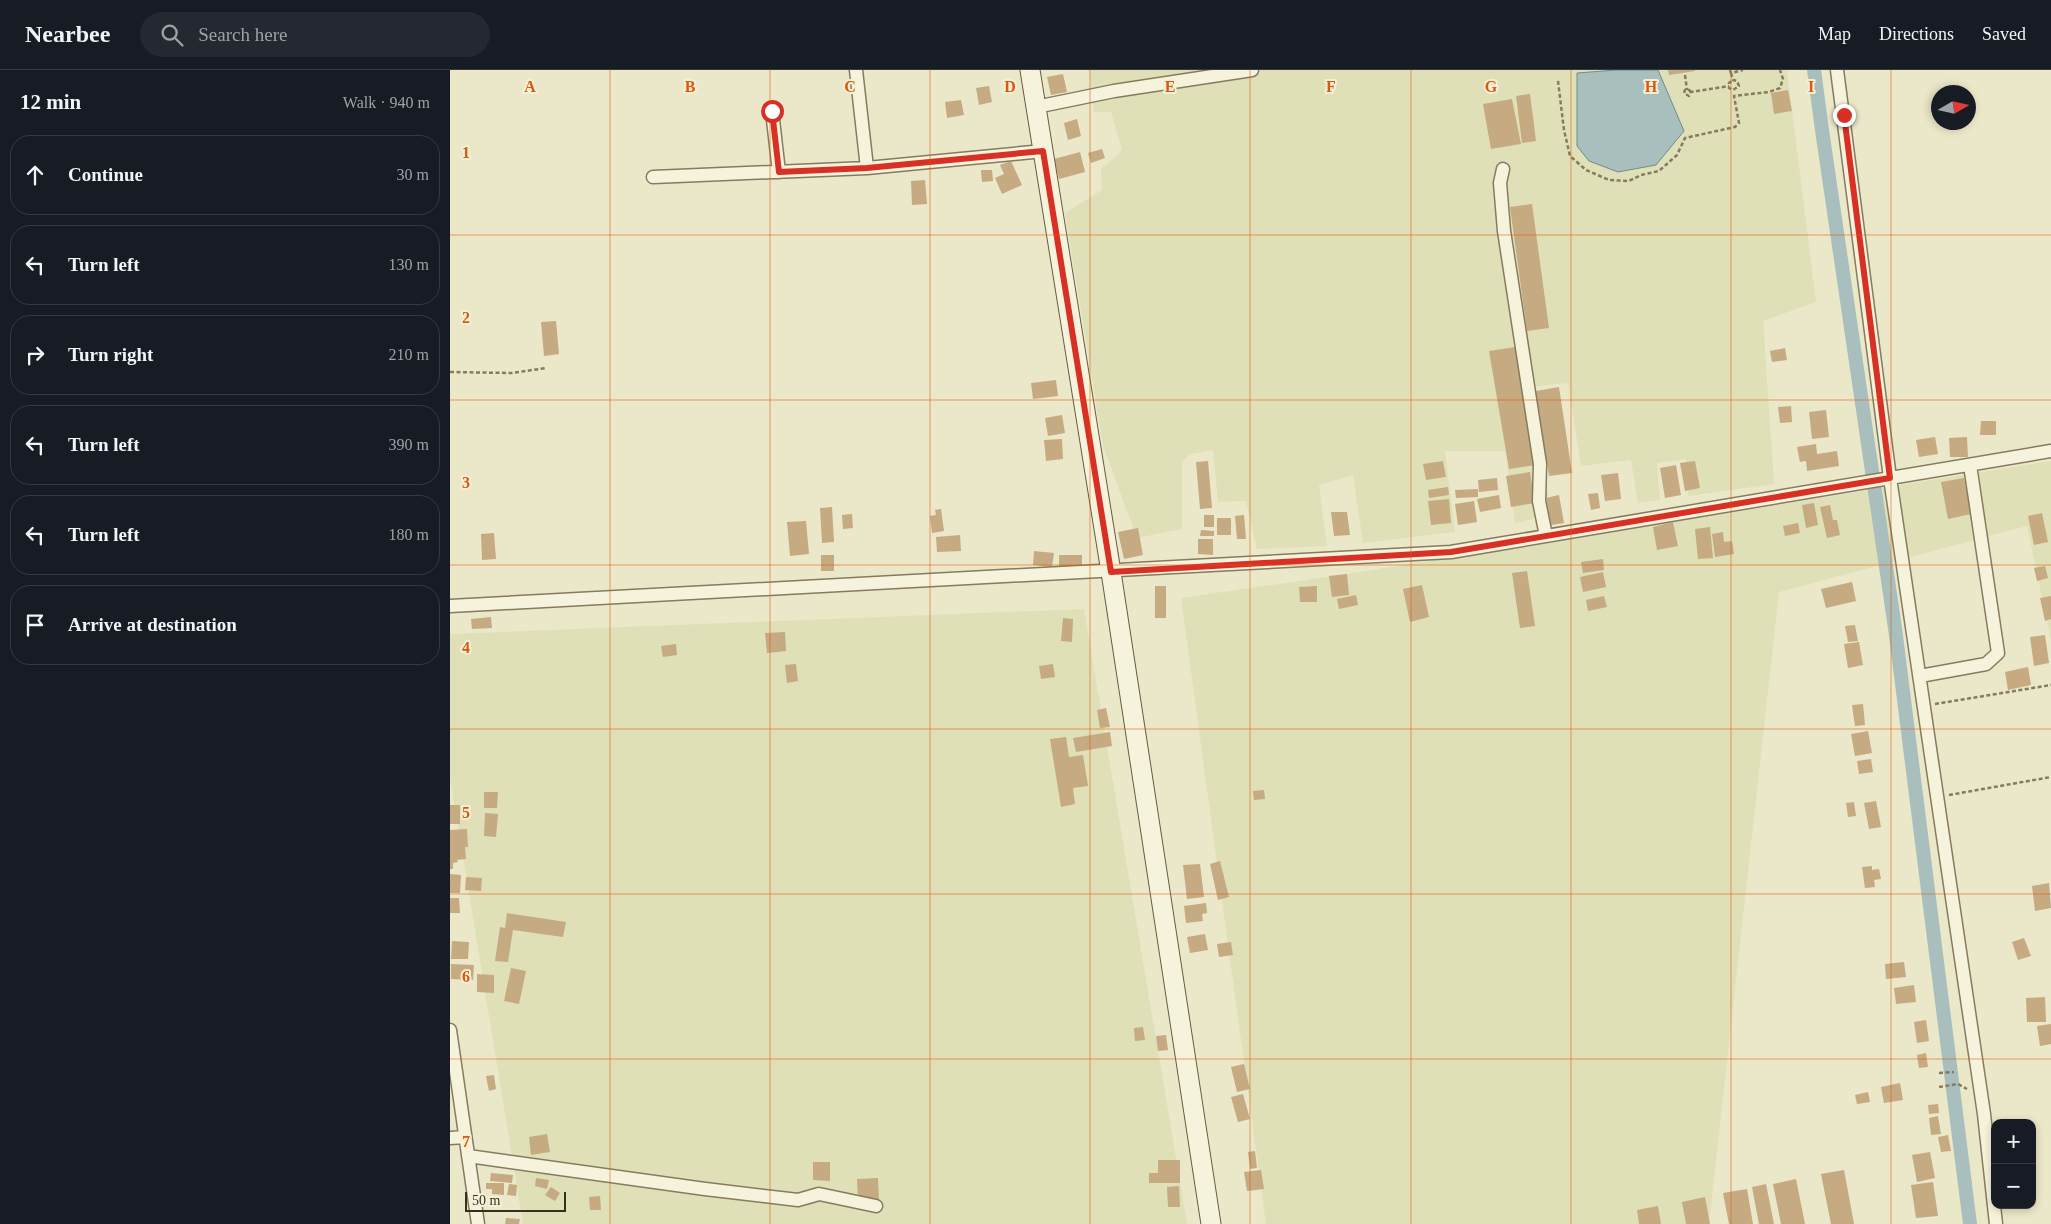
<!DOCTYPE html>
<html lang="en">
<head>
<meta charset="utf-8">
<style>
  body { margin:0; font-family:"Times New Roman",serif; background:#242831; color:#f1f3f6 }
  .controls { position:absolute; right:15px; bottom:15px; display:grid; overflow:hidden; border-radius:10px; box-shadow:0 2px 8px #0003 }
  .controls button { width:45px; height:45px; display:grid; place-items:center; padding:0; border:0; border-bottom:1px solid #363941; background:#171b24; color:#f1f3f6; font:25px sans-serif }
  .compass { position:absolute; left:1481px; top:15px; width:45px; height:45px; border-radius:50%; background:#171b24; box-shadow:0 2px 8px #0003; rotate:81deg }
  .scale { position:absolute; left:15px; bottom:12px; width:101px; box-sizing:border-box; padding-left:5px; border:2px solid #373021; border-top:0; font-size:14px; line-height:18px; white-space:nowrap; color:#373021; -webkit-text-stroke:4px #f3f0d8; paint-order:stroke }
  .stop { position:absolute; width:15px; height:15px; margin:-11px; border:4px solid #d93025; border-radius:50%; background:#fff }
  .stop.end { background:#d93025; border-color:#fff; box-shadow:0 1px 5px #0008 }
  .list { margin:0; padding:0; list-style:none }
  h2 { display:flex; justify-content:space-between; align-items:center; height:65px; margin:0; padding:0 20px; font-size:21px }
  h2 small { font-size:16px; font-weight:400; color:#9ea1a6 }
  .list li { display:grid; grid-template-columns:32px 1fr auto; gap:15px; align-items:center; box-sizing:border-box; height:80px; margin:0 10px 10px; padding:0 10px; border:1px solid #363941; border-radius:20px }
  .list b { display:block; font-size:19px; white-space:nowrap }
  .list em { font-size:16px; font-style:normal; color:#9ea1a6 }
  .icon { flex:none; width:28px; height:28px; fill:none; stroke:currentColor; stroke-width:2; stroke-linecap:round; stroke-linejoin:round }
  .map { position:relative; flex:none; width:1601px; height:1154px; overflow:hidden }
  header { display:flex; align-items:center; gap:30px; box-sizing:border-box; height:70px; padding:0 25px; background:#171b24; border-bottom:1px solid #363941 }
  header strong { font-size:24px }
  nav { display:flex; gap:28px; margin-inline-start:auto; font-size:18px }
  .search { width:350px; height:45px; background:#242831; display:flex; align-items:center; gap:12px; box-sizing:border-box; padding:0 18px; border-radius:28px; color:#9ea1a6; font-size:19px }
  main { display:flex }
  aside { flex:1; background:#171b24 }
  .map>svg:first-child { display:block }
  .farmland { fill:#dfe0b7 }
  .water { fill:#a9bfbd; stroke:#708d8b }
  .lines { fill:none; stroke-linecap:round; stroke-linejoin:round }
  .canal { stroke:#a9bfbd; stroke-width:14 }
  .building { fill:#c5aa82 }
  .street-casing { stroke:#867a5f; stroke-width:15 }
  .secondary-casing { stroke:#685b42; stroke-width:21 }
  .path { stroke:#867a5f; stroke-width:2.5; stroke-dasharray:4 2.5; stroke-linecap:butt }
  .street { stroke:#f6f3dc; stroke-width:12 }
  .secondary { stroke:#f6f3dc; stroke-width:19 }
  .route { stroke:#d93025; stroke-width:6 }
  .grid { fill:none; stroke:#df570d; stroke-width:1; stroke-opacity:0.55 }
  .grid-label { font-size:16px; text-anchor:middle; font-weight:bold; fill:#df570d; stroke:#f3f0d8; stroke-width:4; stroke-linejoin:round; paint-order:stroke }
</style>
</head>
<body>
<header>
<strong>Nearbee</strong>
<div class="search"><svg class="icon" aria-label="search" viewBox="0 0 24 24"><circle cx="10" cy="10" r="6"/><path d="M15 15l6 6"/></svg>Search here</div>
<nav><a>Map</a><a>Directions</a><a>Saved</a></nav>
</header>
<main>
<aside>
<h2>12 min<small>Walk · 940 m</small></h2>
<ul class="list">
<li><svg class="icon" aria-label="ahead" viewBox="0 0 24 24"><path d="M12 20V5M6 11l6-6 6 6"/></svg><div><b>Continue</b></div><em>30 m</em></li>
<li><svg class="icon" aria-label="left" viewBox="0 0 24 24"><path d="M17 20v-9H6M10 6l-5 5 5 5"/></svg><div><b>Turn left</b></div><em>130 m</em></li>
<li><svg class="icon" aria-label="right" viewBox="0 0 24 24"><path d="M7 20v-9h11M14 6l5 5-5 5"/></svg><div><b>Turn right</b></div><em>210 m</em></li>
<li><svg class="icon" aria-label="left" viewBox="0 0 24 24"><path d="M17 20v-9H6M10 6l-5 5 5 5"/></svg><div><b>Turn left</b></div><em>390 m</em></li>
<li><svg class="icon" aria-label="left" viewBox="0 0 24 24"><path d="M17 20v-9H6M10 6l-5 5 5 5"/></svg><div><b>Turn left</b></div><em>180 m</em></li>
<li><svg class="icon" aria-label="arrive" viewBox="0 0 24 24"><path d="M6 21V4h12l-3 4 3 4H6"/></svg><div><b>Arrive at destination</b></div></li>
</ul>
</aside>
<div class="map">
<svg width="1601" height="1154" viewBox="0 0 1601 1154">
  <rect width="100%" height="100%" fill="#ebe7c9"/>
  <path class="farmland" d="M639,0h698l29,232 -53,19 11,163 -86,12 -2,-37 -29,4 3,37 -22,3 -7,-43 -50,6 -13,-83 -36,4 19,128 -36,8 -10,-72h-60l10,81 -92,11 -10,-68 -34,10 8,61 -70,3 -11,-48 -28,1 -5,-52 -23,4 -8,8v67l-45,9 -34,-92 -38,-233 37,-23 -1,-22 6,-3 15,-15 -11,-38h-17z
    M1601,391v179l-24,-114 -248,66 -70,632h-443l-85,-626 166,-24z
    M634,539l103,615h-664l-73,-447v-143z"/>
  <path class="water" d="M1166,0h42l26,61 -28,34 -38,7 -29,-11 -12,-15v-73z"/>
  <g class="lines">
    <path class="canal" d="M1364,0l8,60 73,498 75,596"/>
  </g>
  <path class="building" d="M1218,0h27v1l-26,4z
    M613,4l4,18 -16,3 -4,-18z
    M539,16l3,16 -13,3 -3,-17z
    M1338,20l4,21 -18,3 -3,-21z
    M1080,24l6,47 -14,2 -6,-47z
    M1062,29l9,45 -30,5 -8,-45z
    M511,30l3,15 -17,3 -2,-16z
    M627,49l4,17 -13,4 -4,-17z
    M652,79l3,9 -14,5 -3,-10z
    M630,82l5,20 -26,7 -5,-20z
    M561,91l11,24 -20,9 -7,-16 9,-4 -4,-9z
    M531,100h11l1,11 -11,1z
    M475,110l2,24 -15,1 -1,-24z
    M1082,134l17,124 -22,3 -17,-124z
    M106,251l3,33 -15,2 -3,-34z
    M1066,277l20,118 -27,4 -20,-118z
    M1335,278l2,12 -15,2 -2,-11z
    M606,310l2,16 -25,3 -2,-16z
    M1109,317l13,86 -23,3 -13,-85z
    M1341,336l1,16 -12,1 -2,-16z
    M1376,340l3,27 -17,2 -3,-27z
    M612,345l3,18 -17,3 -3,-18z
    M1531,351h15v14h-16z
    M1485,367l3,17 -19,3 -3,-17z
    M1517,367l1,20h-18l-1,-19z
    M612,369l1,20 -17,2 -2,-21z
    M1366,374l1,10 20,-3 2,15 -32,5 -1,-10 -6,1 -3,-15z
    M758,391l4,47 -12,1 -4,-47z
    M993,391l3,16 -20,3 -3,-16z
    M1245,391l5,27 -15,3 -5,-28z
    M1226,395l5,30 -16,3 -5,-30z
    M1080,402l5,31 -24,4 -5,-31z
    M1168,403l3,26 -16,2 -4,-26z
    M1047,408l1,12 -19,2 -1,-12z
    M1514,408l7,36 -23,5 -7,-37z
    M998,417l1,8 -20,3 -1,-8z
    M1028,419v8l-22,1 -1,-8z
    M1148,423l2,15 -9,2 -3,-16z
    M1049,425l2,13 -21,4 -3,-13z
    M1109,425l5,28 -13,2 -5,-27z
    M999,429l2,24 -20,2 -3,-24z
    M1024,431l3,21 -19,3 -3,-21z
    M1364,433l4,22 -12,3 -4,-23z
    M1380,435l3,15h4l3,15 -13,3 -7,-31z
    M382,437l2,35 -12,1 -2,-35z
    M491,439l3,22 -12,2 -2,-17 6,-1 -1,-5z
    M881,442h16l3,23 -16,1z
    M1592,443l6,29 -14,3 -6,-29z
    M402,444l1,14 -10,1 -1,-14z
    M754,445h10v12h-10z
    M794,445l2,24h-9l-2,-23z
    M767,448h14v17h-14z
    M356,451l3,33 -19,2 -3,-34z
    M1223,452l5,24 -21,4 -4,-23z
    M1348,453l2,10 -15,3 -2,-10z
    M1260,457l3,31 -15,1 -3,-30z
    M688,458l5,27 -19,4 -6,-27z
    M751,460l13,1v5h-14z
    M1273,462l1,10 8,-1 2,13 -19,3 -3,-23z
    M44,463l2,26 -14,1 -1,-26z
    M510,465l1,16 -24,1 -1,-15z
    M748,469h15v16l-15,-1z
    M584,481l20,2 -2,14 -19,-2z
    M371,485h13v16h-13z
    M609,485h23v16l-23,-1z
    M1153,489l1,11 -21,3 -2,-11z
    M1595,496l3,12 -11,3 -3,-13z
    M1077,501l8,55 -15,2 -8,-55z
    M1153,502l3,15 -23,5 -3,-15z
    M897,504l2,21 -17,2 -3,-21z
    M1402,512l4,19 -30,7 -5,-19z
    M972,515l7,32 -19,5 -7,-33z
    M705,516h11v32h-11z
    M867,516v16h-17l-1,-15z
    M906,525l2,10 -19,4 -2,-10z
    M1154,526l3,11 -19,4 -2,-11z
    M1601,526v23l-6,2 -5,-23z
    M41,547l1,11 -20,1 -1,-10z
    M613,548l10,1 -1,23 -11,-1z
    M1405,555l3,16 -10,1 -3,-16z
    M335,562l1,19 -19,2 -2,-20z
    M1595,565l4,28 -15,3 -4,-29z
    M1409,572l4,23 -15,3 -4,-24z
    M226,574l1,11 -14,2 -2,-11z
    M346,594l2,17 -11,2 -2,-18z
    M603,594l2,13 -14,2 -2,-13z
    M1578,597l3,18 -23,5 -3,-18z
    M1413,634l2,21 -10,1 -3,-21z
    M656,638l4,19 -10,1 -3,-18z
    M1418,661l4,22 -17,3 -4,-22z
    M660,662l2,14 -36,6 -3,-14z
    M616,667l3,20 14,-2 5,31 -15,2 2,16 -14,3 -11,-68z
    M1421,689l2,13 -14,2 -2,-13z
    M814,720l1,9 -11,1 -1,-9z
    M34,722h14l-1,16h-13z
    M1426,731l5,26 -12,2 -5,-26z
    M1404,732l2,14 -8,1 -2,-14z
    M0,735h10v19h-10z
    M35,743l13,1 -2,23 -12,-1z
    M17,759l1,18h-3l1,12 -9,1 1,2 -5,1v6h-3v-39z
    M770,791l9,36 -11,3 -8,-36z
    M750,794l4,33 -17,2 -4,-34z
    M1422,796v4l7,-1 2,10 -7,1 1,7 -10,1 -3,-21z
    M0,804l11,1 -1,18h-10z
    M16,807l16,1 -1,13 -16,-1z
    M1599,813l2,25 -16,3 -3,-25z
    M0,828h9l1,15h-10z
    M756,833l1,10 -5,1 1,7 -17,2 -2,-17z
    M57,843l59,9 -3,15 -50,-7 -5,32 -13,-1 5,-34 5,1z
    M755,864l3,16 -18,3 -3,-16z
    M1574,868l7,18 -13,4 -6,-18z
    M2,871l17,1 -1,17h-17z
    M781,872l2,13 -14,2 -2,-13z
    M1454,892l2,15 -20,2 -1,-15z
    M1,894l23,1 -1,15 -22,-1z
    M61,898l15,3 -7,33 -15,-3z
    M27,904l17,1v18l-17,-1z
    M1464,915l2,17 -20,2 -2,-16z
    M1595,927l1,25h-19l-1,-24z
    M1476,950l3,21 -12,2 -3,-21z
    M1601,954v20l-11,2 -3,-20z
    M693,957l2,13 -10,1 -1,-13z
    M716,965l2,15 -10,1 -2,-15z
    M1476,983l2,14 -9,1 -2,-13z
    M794,994l6,25 -13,3 -6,-25z
    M44,1005l2,14 -7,2 -3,-15z
    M1450,1013l3,17 -19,3 -3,-16z
    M1418,1022l2,10 -13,2 -2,-9z
    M793,1024l7,25 -12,3 -7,-25z
    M1488,1034l1,9 -10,1 -1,-9z
    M1488,1046l3,18 -10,1 -2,-17z
    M97,1064l3,18 -19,3 -2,-18z
    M1498,1065l3,16 -10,1 -3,-15z
    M805,1081l2,17 -7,1 -2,-17z
    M1480,1082l5,26 -18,4 -5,-27z
    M708,1090h22v23h-31v-10h9z
    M363,1092h17v19l-17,-1z
    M811,1100l3,19 -17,2 -3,-19z
    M1394,1100l10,54h-23l-10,-50z
    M41,1103l22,2 -1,8 -22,-2z
    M86,1108l13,2 -2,9 -12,-3z
    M428,1108l1,22 -21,1 -1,-22z
    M1346,1109l9,45h-24l-8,-40z
    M1483,1112l5,34 -22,2 -5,-33z
    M36,1113h18v12l-12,-1v-5h-6z
    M59,1114l8,1 -1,11 -9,-1z
    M1316,1114l8,40h-15l-7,-37z
    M729,1116l1,21h-12l-1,-20z
    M101,1117l9,6 -5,8 -10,-6z
    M1297,1119l6,35h-24l-6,-31z
    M150,1126l1,14h-11l-1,-13z
    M1255,1127l5,27h-24l-4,-22z
    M1208,1136l3,18h-22l-2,-14z
    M56,1148l14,1 -1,5h-14z"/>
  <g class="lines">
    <g class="street-casing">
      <path id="street" d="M406,0l11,98
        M1387,0l53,408 94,636 12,110
        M586,37l78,-16 138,-21
        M322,41l7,61
        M1053,99l-3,14 4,48 36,233 -1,37 7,35
        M203,107l214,-9 176,-17
        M0,536l1001,-54 600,-101
        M1470,606l66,-12 12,-11 -28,-188
        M0,960l28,194
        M0,1068l15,-1
        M18,1086l237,33 93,11 21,-6 57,12"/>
    </g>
    <g class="secondary-casing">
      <path id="secondary" d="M580,0l81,502 100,652"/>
    </g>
    <path class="path" d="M1280,0l1,3 12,-3
      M1281,3l2,7 4,1 2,5 -6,4 -4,-2v-5l4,-3
      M1235,5l2,15
      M1108,11l6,49 6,26 16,14 23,10 20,1 12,-6 18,-4 18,-16 8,-17 50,-11 4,-4 -5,-27 35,-4 11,-4 3,-9 -3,-9
      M1241,22l-3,-3 -3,1 -1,3 5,3 2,-4 38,-6
      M0,302l62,1 34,-5
      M1485,634l116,-19
      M1499,725l102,-18
      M1489,1003l15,-1
      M1489,1017l19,-3 9,5"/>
    <use href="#street" class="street"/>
    <use href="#secondary" class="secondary"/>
  </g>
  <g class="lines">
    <path class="route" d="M322,41l7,61 88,-4 176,-17 68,421 340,-20 439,-74 -46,-363"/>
  </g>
  <path class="grid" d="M160,0v1154M320,0v1154M480,0v1154M640,0v1154M800,0v1154M961,0v1154M1121,0v1154M1281,0v1154M1441,0v1154M0,165h1601M0,330h1601M0,495h1601M0,659h1601M0,824h1601M0,989h1601"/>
  <g class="grid-label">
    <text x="80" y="22">A</text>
    <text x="240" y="22">B</text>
    <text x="400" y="22">C</text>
    <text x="560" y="22">D</text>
    <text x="720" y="22">E</text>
    <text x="881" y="22">F</text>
    <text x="1041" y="22">G</text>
    <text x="1201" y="22">H</text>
    <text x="1361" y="22">I</text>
    <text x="16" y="88">1</text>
    <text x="16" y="253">2</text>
    <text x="16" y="418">3</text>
    <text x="16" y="583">4</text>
    <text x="16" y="748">5</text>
    <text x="16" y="912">6</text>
    <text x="16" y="1077">7</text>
  </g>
</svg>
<div class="controls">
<button>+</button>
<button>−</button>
</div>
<svg class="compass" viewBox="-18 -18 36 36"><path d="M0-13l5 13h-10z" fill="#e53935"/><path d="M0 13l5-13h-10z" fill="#9ea1a6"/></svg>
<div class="scale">50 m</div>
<div class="stop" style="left:322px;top:41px"></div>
<div class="stop end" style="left:1394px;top:45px"></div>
</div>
</main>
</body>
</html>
